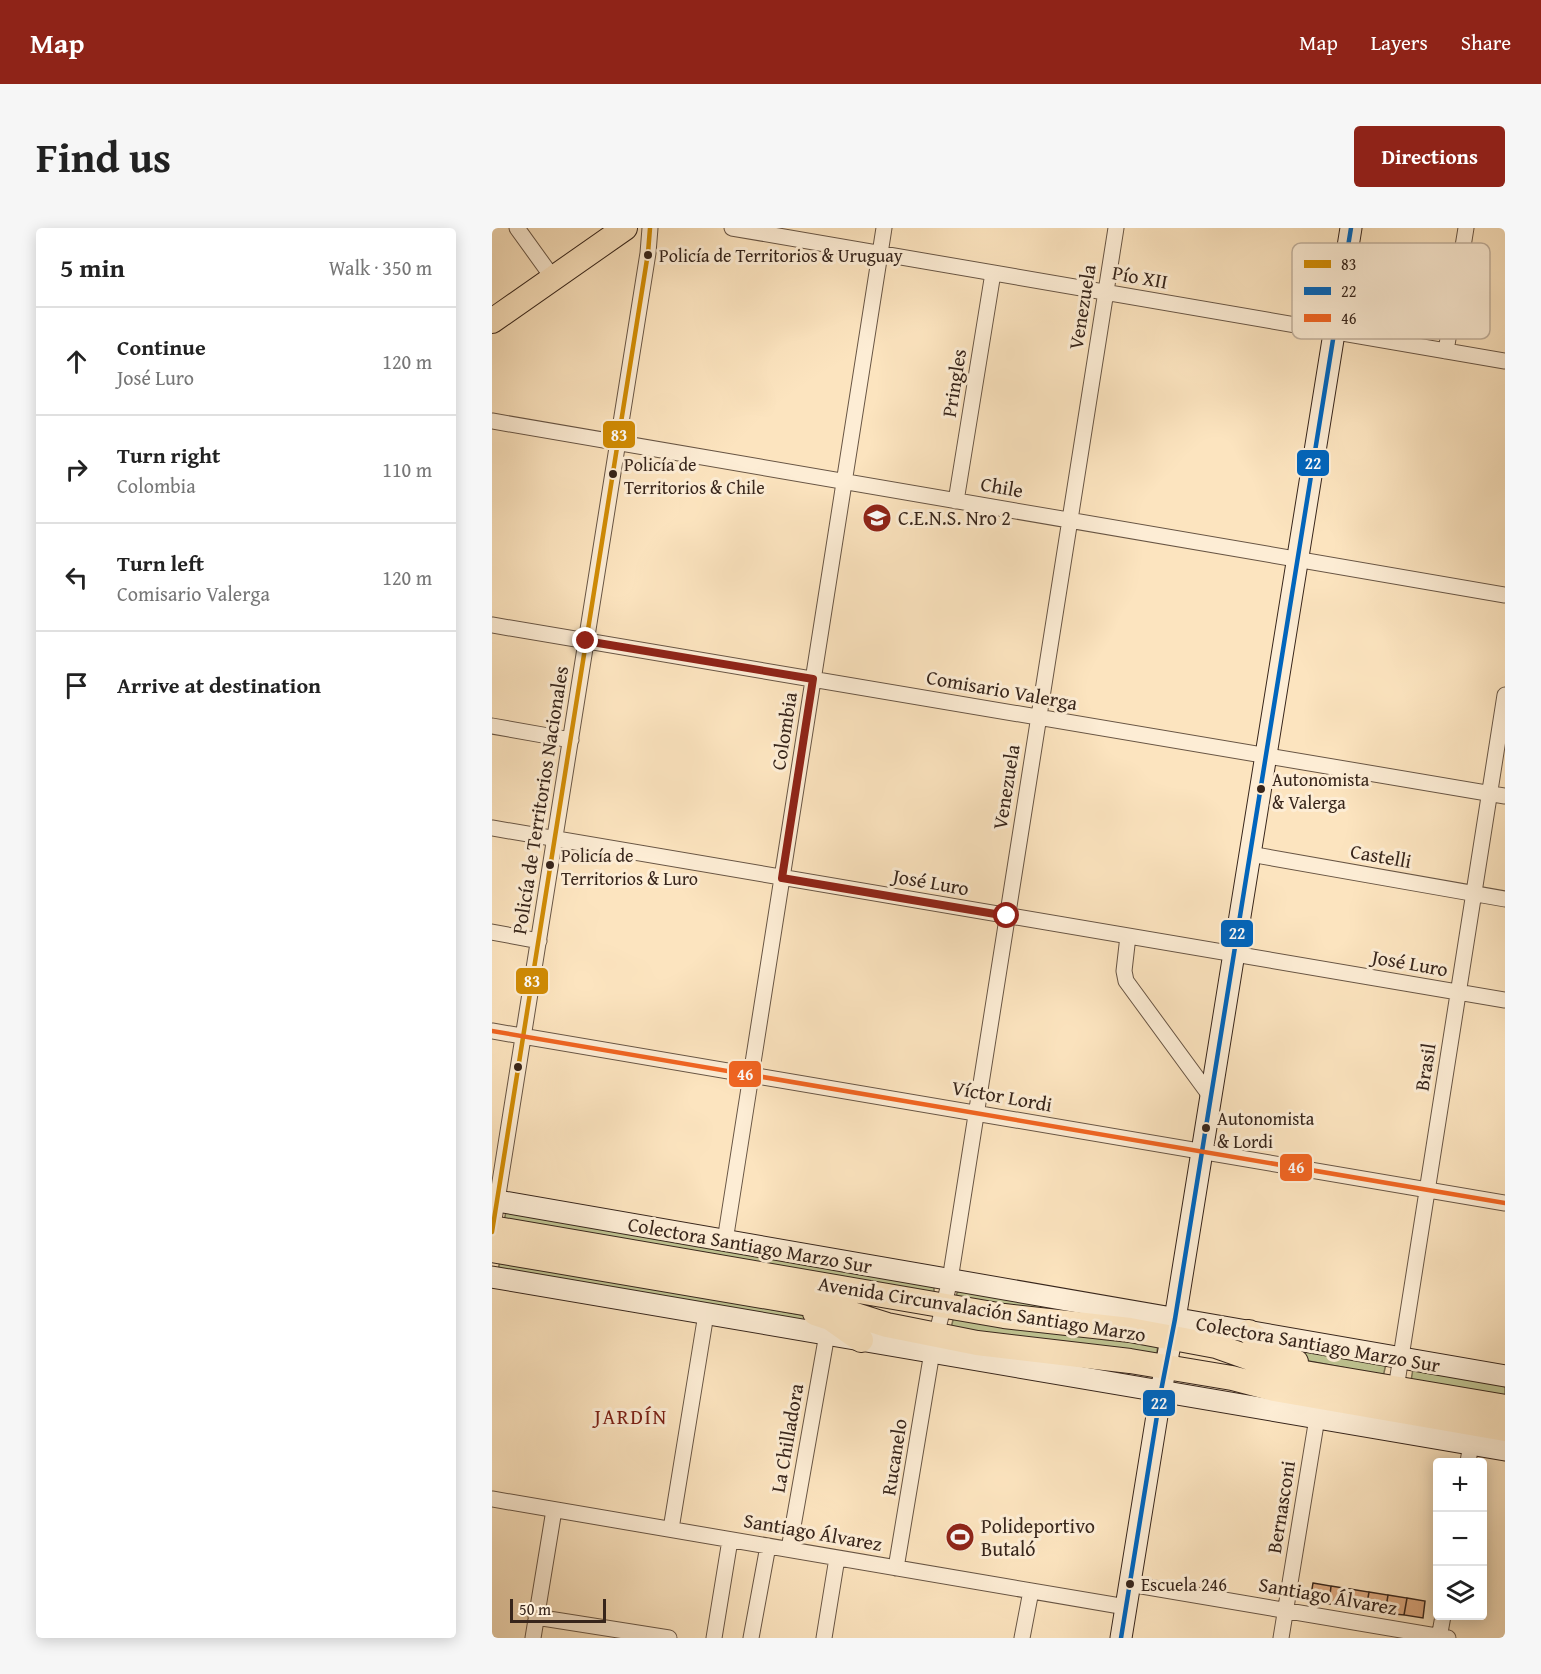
<!DOCTYPE html>
<html lang="en">
<head>
<meta charset="utf-8">
<style>
  body { margin:0; font-family:"Gentium Book Plus",serif; background:#f6f6f6; color:#222 }
  .controls { position:absolute; right:18px; bottom:18px; display:grid; overflow:hidden; border-radius:6px; box-shadow:0 3px 15px #0003 }
  .controls button { width:54px; height:54px; display:grid; place-items:center; padding:0; border:0; border-bottom:2px solid #e0e0e0; background:#fff; color:#222; font:30px sans-serif }
  .scale { position:absolute; left:18px; bottom:15px; width:96px; box-sizing:border-box; padding-left:6px; border:3px solid #37251b; border-top:0; font-size:16px; line-height:21px; white-space:nowrap; color:#37251b; -webkit-text-stroke:4px #fdedd5; paint-order:stroke }
  .stop { position:absolute; width:18px; height:18px; margin:-14px; border:4px solid #8f2418; border-radius:50%; background:#fff }
  .stop.end { background:#8f2418; border-color:#fff; box-shadow:0 2px 6px #0008 }
  .list { margin:0; padding:0; list-style:none }
  h2 { display:flex; justify-content:space-between; align-items:center; height:78px; margin:0; padding:0 24px; font-size:26px }
  h2 small { font-size:20px; font-weight:400; color:#767676 }
  .list li { display:grid; grid-template-columns:39px 1fr auto; gap:18px; align-items:center; box-sizing:border-box; height:108px; padding:0 24px; border-top:2px solid #e0e0e0 }
  .list b { display:block; font-size:22px; white-space:nowrap }
  .list p { margin:0; font-size:20px; white-space:nowrap; color:#767676 }
  .list em { font-size:20px; font-style:normal; color:#767676 }
  .icon { flex:none; width:33px; height:33px; fill:none; stroke:currentColor; stroke-width:2; stroke-linecap:round; stroke-linejoin:round }
  .map { position:relative; flex:none; width:1013px; height:1410px; overflow:hidden; border-radius:6px }
  header { display:flex; align-items:center; gap:36px; box-sizing:border-box; height:84px; padding:0 30px; background:#8f2418; color:#fff }
  header strong { font-size:28px }
  nav { display:flex; gap:33px; margin-inline-start:auto; font-size:21px }
  .intro { display:flex; align-items:center; justify-content:space-between; box-sizing:border-box; height:144px; padding:0 36px }
  h1 { margin:0; font-size:42px }
  .button { padding:15px 27px; border-radius:6px; background:#8f2418; color:#fff; font-size:21px; font-weight:700 }
  main { display:flex; gap:36px; padding:0 36px }
  aside { flex:1; background:#fff; border-radius:6px; box-shadow:0 3px 15px #0003 }
  .map>svg:first-child { display:block }
  .green { fill:#bfc492; stroke:#7b7456; stroke-width:1.5 }
  .building { fill:#dea97f; stroke:#37251b; stroke-width:1.5 }
  .lines { fill:none; stroke-linecap:round; stroke-linejoin:round }
  .street-casing { stroke:#685544; stroke-width:17 }
  .secondary-casing { stroke:#37251b; stroke-width:23 }
  .primary-casing { stroke:#37251b; stroke-width:26 }
  .street { stroke:#fdedd5; stroke-width:15 }
  .secondary { stroke:#fdedd5; stroke-width:21 }
  .primary { stroke:#fce4bf; stroke-width:24 }
  .bus-1-casing { stroke:#fdedd5; stroke-width:9 }
  .bus-2-casing { stroke:#fdedd5; stroke-width:9 }
  .bus-3-casing { stroke:#fdedd5; stroke-width:9 }
  .bus-1 { stroke:#d18c05; stroke-width:4.5 }
  .bus-2 { stroke:#0065bd; stroke-width:4.5 }
  .bus-3 { stroke:#f26522; stroke-width:4.5 }
  .route { stroke:#8f2418; stroke-width:8 }
  .bus-dot { fill:#37251b; stroke:#fdedd5; stroke-width:2 }
  .labels { text-anchor:middle; stroke-width:6; stroke-linejoin:round; paint-order:stroke }
  .bus-label { font-size:18px; fill:#37251b; stroke:#fdedd5; text-anchor:start }
  .street-label { font-size:20px; fill:#37251b; stroke:#fdedd5 }
  .poi-label { font-size:20px; fill:#37251b; stroke:#fdedd5; text-anchor:start }
  .neighbourhood-label { font-size:21px; letter-spacing:1.5px; fill:#7a1f14; stroke:#fdedd5 }
  .key { fill:#fdedd5; stroke:#c2b19d; stroke-width:1.5 }
  .key-label { font-size:16px; fill:#37251b }
  .line-badge { stroke:#fdedd5; stroke-width:2 }
  .badge-label { font-size:16px; text-anchor:middle; font-weight:bold; fill:#fff }
</style>
</head>
<body>
<header>
<strong>Map</strong>
<nav><a>Map</a><a>Layers</a><a>Share</a></nav>
</header>
<div class="intro"><h1>Find us</h1><a class="button">Directions</a></div>
<main>
<aside>
<h2>5 min<small>Walk · 350 m</small></h2>
<ul class="list">
<li><svg class="icon" aria-label="ahead" viewBox="0 0 24 24"><path d="M12 20V5M6 11l6-6 6 6"/></svg><div><b>Continue</b><p>José Luro</p></div><em>120 m</em></li>
<li><svg class="icon" aria-label="right" viewBox="0 0 24 24"><path d="M7 20v-9h11M14 6l5 5-5 5"/></svg><div><b>Turn right</b><p>Colombia</p></div><em>110 m</em></li>
<li><svg class="icon" aria-label="left" viewBox="0 0 24 24"><path d="M17 20v-9H6M10 6l-5 5 5 5"/></svg><div><b>Turn left</b><p>Comisario Valerga</p></div><em>120 m</em></li>
<li><svg class="icon" aria-label="arrive" viewBox="0 0 24 24"><path d="M6 21V4h12l-3 4 3 4H6"/></svg><div><b>Arrive at destination</b></div></li>
</ul>
</aside>
<div class="map">
<svg width="1013" height="1410" viewBox="0 0 1013 1410">
  <rect width="100%" height="100%" fill="#fce4bf"/>
  <filter id="stains"><feTurbulence type="fractalNoise" baseFrequency=".00333" numOctaves="4"/><feColorMatrix values="0 0 0 0 .2 0 0 0 0 .09 0 0 0 0 .02 0 0 0 .5 -.17"/></filter>
  <radialGradient id="worn" r=".72"><stop offset=".6" stop-color="#630" stop-opacity="0"/><stop offset="1" stop-color="#630" stop-opacity=".3"/></radialGradient>
  <path class="green" d="M14,983l428,76v6l-430,-71z
    M8,1032l319,58 16,10 -337,-57z
    M469,1062l169,32 -174,-25 1,-4z
    M462,1088l204,29 -2,13 -205,-30z
    M779,1115l115,21 -3,13 -37,-9 -53,-10z
    M921,1141l92,13v19l-94,-20z"/>
  <path class="building" d="M821,1355l18,3 -2,18 -19,-3z
    M839,1358l19,3 -3,18 -18,-3z
    M858,1361l19,3 -3,17 -19,-2z
    M877,1364l19,3 -3,18 -19,-4z
    M896,1367l19,3 -3,17 -19,-2z
    M915,1370l18,3 -2,17 -19,-3z"/>
  <g class="lines">
    <g class="street-casing">
      <path id="street" d="M25,0l36,50
        M240,0l773,133
        M954,123l20,-123
        M0,193l1013,174
        M464,273l37,-228
        M0,397l1013,171
        M0,498l79,14
        M0,600l1013,172
        M758,626l255,45
        M0,704l47,9
        M636,708l-4,35 2,10 85,116
        M0,803l1013,172
        M0,1004l156,-979 2,-25
        M233,1013l159,-1013
        M903,1167l110,-700
        M976,1234l3,-18
        M0,1271l634,108
        M179,1301l35,-215
        M297,1321l38,-215
        M404,1340l36,-216 18,-72 166,-1052
        M638,1356l318,54
        M44,1389l133,21
        M41,1410l21,-128
        M222,1410l16,-98
        M259,1410l17,-92
        M332,1410l13,-80
        M530,1410l9,-47
        M789,1410l36,-220
        M947,1410l4,-22"/>
    </g>
    <g class="secondary-casing">
      <path id="secondary" d="M0,972l1013,176
        M0,1049l1013,173
        M629,1410l40,-247 14,-72 176,-1091"/>
    </g>
    <g class="primary-casing">
      <path id="primary" d="M0,93l133,-93
        M0,1000l512,88 126,14 86,16 65,23 224,38
        M0,1022l341,58 54,17 90,18 153,18 102,17 42,11 231,40
        M323,1085l15,5 31,22
        M757,1104l31,25 16,5"/>
    </g>
    <use href="#street" class="street"/>
    <use href="#secondary" class="secondary"/>
    <use href="#primary" class="primary"/>
    <g class="bus-1-casing">
      <path id="bus-1" d="M0,1004l156,-979 2,-25"/>
    </g>
    <g class="bus-2-casing">
      <path id="bus-2" d="M629,1410l40,-247 14,-72 176,-1091"/>
    </g>
    <g class="bus-3-casing">
      <path id="bus-3" d="M0,803l1013,172"/>
    </g>
    <use href="#bus-1" class="bus-1"/>
    <use href="#bus-2" class="bus-2"/>
    <use href="#bus-3" class="bus-3"/>
  </g>
  <g class="lines">
    <path class="route" d="M94,413l227,38 -31,199 225,38"/>
  </g>
  <defs>
    <g id="school-disc" transform="scale(1.5)"><circle r="9.5" fill="#8f2418" stroke="#fdedd5"/><path d="M0-5L7-2L0 1L-7-2ZM-4 1L0 2.5L4 1V4Q0 6-4 4Z" fill="#fff"/></g>
    <g id="stadium-disc" transform="scale(1.5)"><circle r="9.5" fill="#8f2418" stroke="#fdedd5"/><path d="M0-5a6.5 5 0 1 0 0 10a6.5 5 0 1 0 0-10ZM-3.5-1.8h7v3.6h-7Z" fill="#fff"/></g>
  </defs>
  <g fill-rule="evenodd">
    <use href="#school-disc" x="385" y="290"/>
    <use href="#stadium-disc" x="468" y="1309"/>
  </g>
  <g class="bus-dot">
    <circle cx="156" cy="27" r="5"/>
    <circle cx="121" cy="246" r="5"/>
    <circle cx="769" cy="561" r="5"/>
    <circle cx="58" cy="637" r="5"/>
    <circle cx="26" cy="839" r="5"/>
    <circle cx="714" cy="900" r="5"/>
    <circle cx="638" cy="1356" r="5"/>
  </g>
  <g class="labels">
    <g class="bus-label">
      <text x="167" y="34">Policía de Territorios &amp; Uruguay</text>
      <text x="132" y="243">Policía de<tspan x="132" dy="23">Territorios &amp; Chile</tspan></text>
      <text x="780" y="558">Autonomista<tspan x="780" dy="23">&amp; Valerga</tspan></text>
      <text x="69" y="634">Policía de<tspan x="69" dy="23">Territorios &amp; Luro</tspan></text>
      <text x="725" y="897">Autonomista<tspan x="725" dy="23">&amp; Lordi</tspan></text>
      <text x="649" y="1363">Escuela 246</text>
    </g>
    <g class="street-label">
      <text transform="translate(648 49) rotate(10)" y="7">Pío XII</text>
      <text transform="translate(590 79) rotate(-81)" y="7">Venezuela</text>
      <text transform="translate(462 155) rotate(-81)" y="7">Pringles</text>
      <text transform="translate(510 259) rotate(10)" y="7">Chile</text>
      <text transform="translate(510 462) rotate(10)" y="7">Comisario Valerga</text>
      <text transform="translate(292 503) rotate(-81)" y="7">Colombia</text>
      <text transform="translate(514 559) rotate(-81)" y="7">Venezuela</text>
      <text transform="translate(48 572) rotate(-81)" y="7">Policía de Territorios Nacionales</text>
      <text transform="translate(889 628) rotate(10)" y="7">Castelli</text>
      <text transform="translate(439 654) rotate(10)" y="7">José Luro</text>
      <text transform="translate(918 735) rotate(10)" y="7">José Luro</text>
      <text transform="translate(933 839) rotate(-81)" y="7">Brasil</text>
      <text transform="translate(510 868) rotate(10)" y="7">Víctor Lordi</text>
      <text transform="translate(258 1017) rotate(10)" y="7">Colectora Santiago Marzo Sur</text>
      <text transform="translate(490 1081) rotate(9)" y="7">Avenida Circunvalación Santiago Marzo</text>
      <text transform="translate(826 1116) rotate(10)" y="7">Colectora Santiago Marzo Sur</text>
      <text transform="translate(295 1210) rotate(-80)" y="7">La Chilladora</text>
      <text transform="translate(402 1229) rotate(-81)" y="7">Rucanelo</text>
      <text transform="translate(789 1279) rotate(-81)" y="7">Bernasconi</text>
      <text transform="translate(321 1304) rotate(10)" y="7">Santiago Álvarez</text>
      <text transform="translate(836 1368) rotate(10)" y="7">Santiago Álvarez</text>
    </g>
    <g class="poi-label">
      <text x="406" y="297">C.E.N.S. Nro 2</text>
      <text x="489" y="1305">Polideportivo<tspan x="489" dy="23">Butaló</tspan></text>
    </g>
    <g class="neighbourhood-label">
      <text x="139" y="1196">JARDÍN</text>
    </g>
  </g>
  <rect x="800" y="15" width="198" height="96" rx="9" class="key"/>
  <rect x="812" y="32" width="27" height="8" fill="#d18c05"/>
  <rect x="812" y="59" width="27" height="8" fill="#0065bd"/>
  <rect x="812" y="86" width="27" height="8" fill="#f26522"/>
  <g class="key-label">
    <text x="849" y="42">83</text>
    <text x="849" y="69">22</text>
    <text x="849" y="96">46</text>
  </g>
  <g class="line-badge">
    <rect x="110" y="192" width="34" height="29" rx="6" fill="#d18c05"/>
    <rect x="804" y="221" width="34" height="28" rx="6" fill="#0065bd"/>
    <rect x="728" y="691" width="34" height="29" rx="6" fill="#0065bd"/>
    <rect x="23" y="739" width="34" height="28" rx="6" fill="#d18c05"/>
    <rect x="236" y="832" width="34" height="28" rx="6" fill="#f26522"/>
    <rect x="787" y="925" width="34" height="29" rx="6" fill="#f26522"/>
    <rect x="650" y="1161" width="34" height="28" rx="6" fill="#0065bd"/>
  </g>
  <g class="badge-label">
    <text x="127" y="213">83</text>
    <text x="821" y="241">22</text>
    <text x="745" y="711">22</text>
    <text x="40" y="759">83</text>
    <text x="253" y="852">46</text>
    <text x="804" y="945">46</text>
    <text x="667" y="1181">22</text>
  </g>
  <rect width="100%" height="100%" filter="url(#stains)"/>
  <rect width="100%" height="100%" fill="url(#worn)"/>
</svg>
<div class="controls">
<button>+</button>
<button>−</button>
<button><svg class="icon" aria-label="layers" viewBox="0 0 24 24"><path d="M12 4l9 5-9 5-9-5zM3 14l9 5 9-5"/></svg></button>
</div>
<div class="scale">50 m</div>
<div class="stop" style="left:515px;top:688px"></div>
<div class="stop end" style="left:94px;top:413px"></div>
</div>
</main>
</body>
</html>
